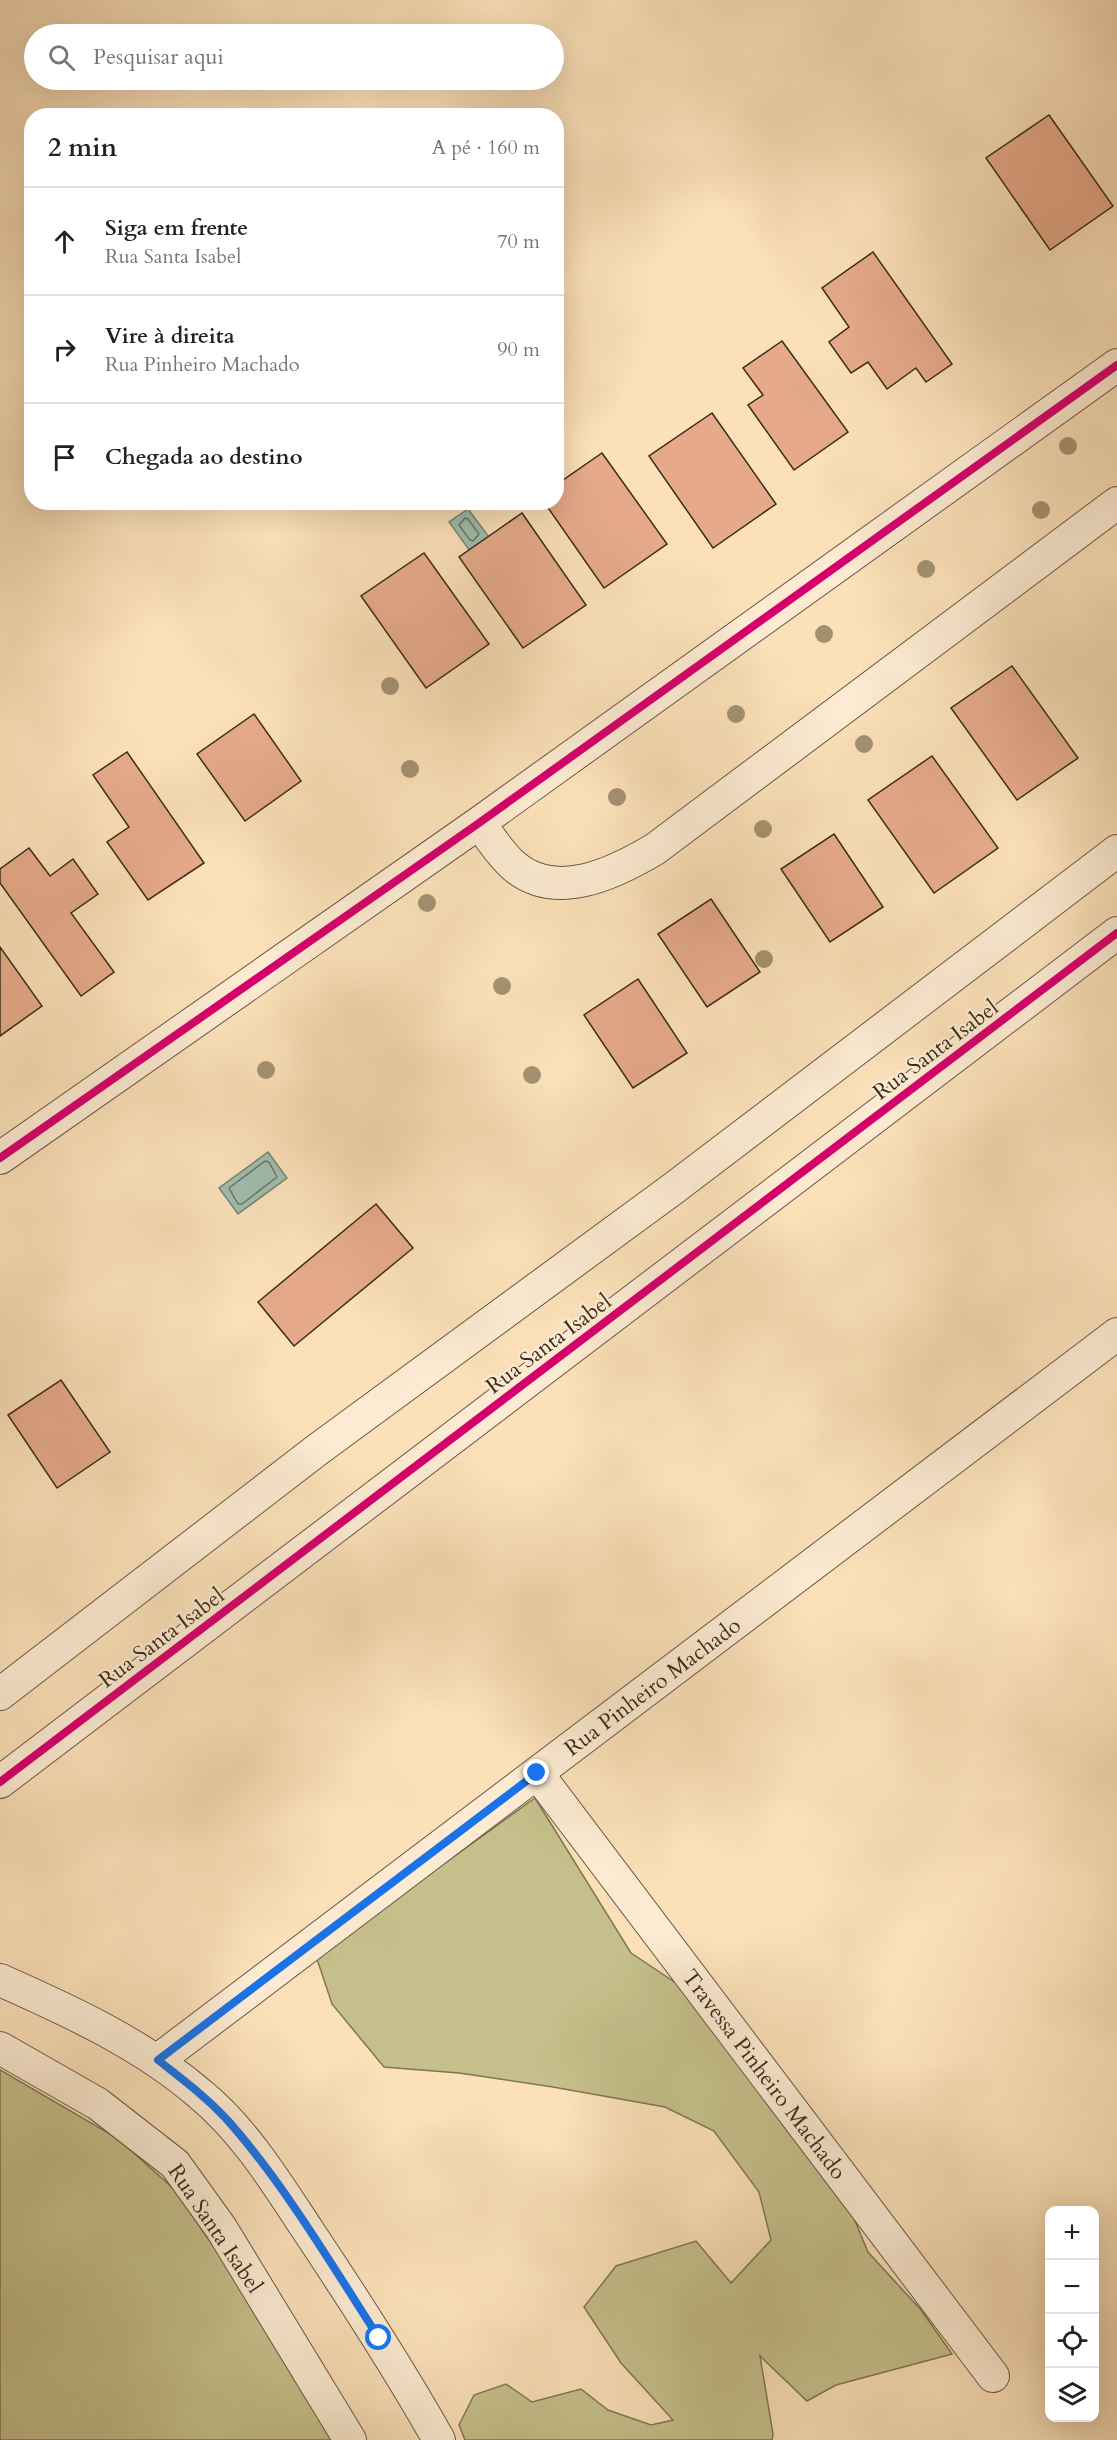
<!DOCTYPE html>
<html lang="pt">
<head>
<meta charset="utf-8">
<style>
  body { margin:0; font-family:Cardo,serif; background:#f6f6f6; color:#222 }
  .controls { position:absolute; right:18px; bottom:18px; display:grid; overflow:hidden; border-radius:12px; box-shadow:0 6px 24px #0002 }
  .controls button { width:54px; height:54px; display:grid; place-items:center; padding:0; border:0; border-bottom:2px solid #e0e0e0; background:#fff; color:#222; font:30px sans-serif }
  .stop { position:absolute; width:18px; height:18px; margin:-14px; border:4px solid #1a73e8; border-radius:50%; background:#fff }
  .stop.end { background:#1a73e8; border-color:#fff; box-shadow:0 2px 6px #0008 }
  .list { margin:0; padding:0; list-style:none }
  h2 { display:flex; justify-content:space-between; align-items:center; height:78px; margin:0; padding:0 24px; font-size:26px }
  h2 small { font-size:20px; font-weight:400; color:#767676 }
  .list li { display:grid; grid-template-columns:39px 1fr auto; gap:18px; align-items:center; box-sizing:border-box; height:108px; padding:0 24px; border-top:2px solid #e0e0e0 }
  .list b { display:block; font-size:22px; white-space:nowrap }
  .list p { margin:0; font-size:20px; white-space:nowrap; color:#767676 }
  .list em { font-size:20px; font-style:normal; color:#767676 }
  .icon { flex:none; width:33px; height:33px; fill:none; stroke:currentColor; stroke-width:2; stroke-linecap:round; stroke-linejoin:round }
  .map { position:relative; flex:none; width:1117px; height:2440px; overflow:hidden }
  .search { position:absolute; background:#fff; box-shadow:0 6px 24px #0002; left:24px; top:24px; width:540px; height:66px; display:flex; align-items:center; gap:15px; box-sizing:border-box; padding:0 21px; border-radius:33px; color:#767676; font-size:22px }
  .panel { position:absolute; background:#fff; box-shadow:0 6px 24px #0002; left:24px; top:108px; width:540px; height:402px; border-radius:24px }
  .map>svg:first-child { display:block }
  .green { fill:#c5c08b; stroke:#807652; stroke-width:1.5 }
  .water { fill:#9fbdae; stroke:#778373; stroke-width:1.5 }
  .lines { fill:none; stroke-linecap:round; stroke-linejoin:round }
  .shore { stroke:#6c7464; stroke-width:1.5 }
  .building { fill:#e6aa8a; stroke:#3a2c1a; stroke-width:1.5 }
  .street-casing { stroke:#6a5942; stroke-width:34 }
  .street { stroke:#fcebd2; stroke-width:32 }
  .cycleway-casing { stroke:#fcebd2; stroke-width:11 }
  .cycleway { stroke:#d6006c; stroke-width:8 }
  .tree { fill:#a49171 }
  .route { stroke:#1a73e8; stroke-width:8 }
  .labels { text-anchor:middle; stroke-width:4.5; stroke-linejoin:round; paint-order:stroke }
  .street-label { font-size:22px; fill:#3a2c1a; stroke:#fcebd2 }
</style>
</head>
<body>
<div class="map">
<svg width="1117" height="2440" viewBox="0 0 1117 2440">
  <rect width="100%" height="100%" fill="#fbe0b9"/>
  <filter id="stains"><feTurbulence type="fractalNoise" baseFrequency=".00333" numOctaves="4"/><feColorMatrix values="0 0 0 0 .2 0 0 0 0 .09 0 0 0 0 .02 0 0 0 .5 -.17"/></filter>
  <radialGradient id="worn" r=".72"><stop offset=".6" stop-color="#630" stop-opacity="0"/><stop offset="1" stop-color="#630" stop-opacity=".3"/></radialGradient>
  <path class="green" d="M535,1798l96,155 45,30 171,219 21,50 53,58 31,44 -116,31 -29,16 -47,-45 13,78 -1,6h-307l-6,-15 15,-30 32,-11 26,18 49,-13 27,21 43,15 22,-5 -52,-57 -37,-56 32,-41 80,-25 35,42 40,-43 -12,-48 -45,-61 -49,-24 -112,-20 -94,-14 -75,-6 -52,-63 -16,-48z
    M0,2070l117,68 58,52 85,125 78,125h-338z"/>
  <path class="water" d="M468,509l21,28 -19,14 -21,-29z
    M268,1152l19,26 -49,36 -19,-26z"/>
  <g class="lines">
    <path class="shore" d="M465,518l3,1 11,15 -6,7 -3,-1 -11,-15z
      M265,1161l4,1 8,15 -35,27h-4l-9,-16z"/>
  </g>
  <path class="building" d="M1049,115l64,91 -63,44 -64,-92z
    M873,252l79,112 -26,18 -10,-14 -29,21 -19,-27 -17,11 -22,-31 20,-15 -27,-39z
    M782,341l66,91 -54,38 -46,-65 15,-10 -20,-27z
    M712,413l64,91 -63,44 -64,-92z
    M602,453l65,91 -63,44 -60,-86h12v-17z
    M522,513l64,92 -63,43 -64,-91z
    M424,553l65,91 -63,44 -65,-92z
    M1012,666l66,92 -61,42 -66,-92z
    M254,714l47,67 -56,40 -48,-67z
    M127,752l77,111 -56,37 -41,-58 22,-15 -36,-52z
    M932,756l66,92 -64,45 -66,-93z
    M834,834l49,73 -53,35 -49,-73z
    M29,848l21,28 23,-17 25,35 -27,19 43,59 -33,24 -81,-113v-14z
    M711,899l49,73 -53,35 -49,-73z
    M0,947l42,59 -42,30z
    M638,979l49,74 -54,35 -49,-73z
    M376,1204l37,44 -119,98 -36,-44z
    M61,1380l49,72 -53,36 -49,-73z"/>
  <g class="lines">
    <g class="street-casing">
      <path id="street" d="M479,823c11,14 21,31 35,43 42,36 101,7 141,-17l462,-346
        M0,1158l479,-335 638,-458
        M0,1694l317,-244 357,-262 443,-337
        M537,1773l456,603
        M0,1782l1117,-849
        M0,1980c70,31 142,64 200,114 44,36 76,88 107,135 46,69 91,138 132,211
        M0,2048l98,56 77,60 46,64 129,212
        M158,2060l959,-726"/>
    </g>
    <use href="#street" class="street"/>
    <g class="cycleway-casing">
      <path id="cycleway" d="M0,1158l479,-335 638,-458
        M0,1782l1117,-849"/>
    </g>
    <use href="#cycleway" class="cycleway"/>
  </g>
  <g class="tree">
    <circle cx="1068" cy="446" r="9"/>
    <circle cx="1041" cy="510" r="9"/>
    <circle cx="926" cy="569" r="9"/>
    <circle cx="824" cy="634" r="9"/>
    <circle cx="390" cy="686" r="9"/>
    <circle cx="736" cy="714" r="9"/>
    <circle cx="864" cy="744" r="9"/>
    <circle cx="410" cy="769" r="9"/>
    <circle cx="617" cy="797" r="9"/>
    <circle cx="763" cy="829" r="9"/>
    <circle cx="427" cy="903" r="9"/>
    <circle cx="764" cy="959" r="9"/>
    <circle cx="502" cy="986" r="9"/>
    <circle cx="266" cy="1070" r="9"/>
    <circle cx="532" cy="1075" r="9"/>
  </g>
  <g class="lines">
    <path class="route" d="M379,2338c-46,-71 -93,-151 -149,-215 -21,-24 -47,-43 -72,-63l379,-287"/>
  </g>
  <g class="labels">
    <g class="street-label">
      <text transform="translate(935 1049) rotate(-37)" y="8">Rua Santa Isabel</text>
      <text transform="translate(548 1343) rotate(-37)" y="8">Rua Santa Isabel</text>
      <text transform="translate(161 1637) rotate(-37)" y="8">Rua Santa Isabel</text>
      <text transform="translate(652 1686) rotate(-37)" y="8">Rua Pinheiro Machado</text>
      <text transform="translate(765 2074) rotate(53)" y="8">Travessa Pinheiro Machado</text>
      <text transform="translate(216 2228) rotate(56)" y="8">Rua Santa Isabel</text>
    </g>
  </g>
  <rect width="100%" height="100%" filter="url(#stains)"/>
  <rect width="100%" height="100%" fill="url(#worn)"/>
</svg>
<div class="controls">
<button>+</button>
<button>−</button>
<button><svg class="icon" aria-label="locate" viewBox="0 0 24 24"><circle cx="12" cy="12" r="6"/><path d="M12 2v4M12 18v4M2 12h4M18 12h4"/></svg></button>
<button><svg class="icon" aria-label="layers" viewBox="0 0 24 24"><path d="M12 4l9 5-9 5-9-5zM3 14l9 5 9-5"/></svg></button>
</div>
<div class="stop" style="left:379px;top:2338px"></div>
<div class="stop end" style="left:537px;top:1773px"></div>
<div class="search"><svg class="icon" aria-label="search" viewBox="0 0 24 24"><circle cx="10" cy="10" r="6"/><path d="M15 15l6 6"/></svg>Pesquisar aqui</div>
<section class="panel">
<h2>2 min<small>A pé · 160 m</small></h2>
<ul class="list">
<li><svg class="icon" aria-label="ahead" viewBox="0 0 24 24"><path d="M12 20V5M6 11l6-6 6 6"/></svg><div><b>Siga em frente</b><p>Rua Santa Isabel</p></div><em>70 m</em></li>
<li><svg class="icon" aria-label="right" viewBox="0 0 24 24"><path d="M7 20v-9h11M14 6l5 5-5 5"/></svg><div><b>Vire à direita</b><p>Rua Pinheiro Machado</p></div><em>90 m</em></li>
<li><svg class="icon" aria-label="arrive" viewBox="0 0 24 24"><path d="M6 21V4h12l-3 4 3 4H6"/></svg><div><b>Chegada ao destino</b></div></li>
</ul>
</section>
</div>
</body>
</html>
